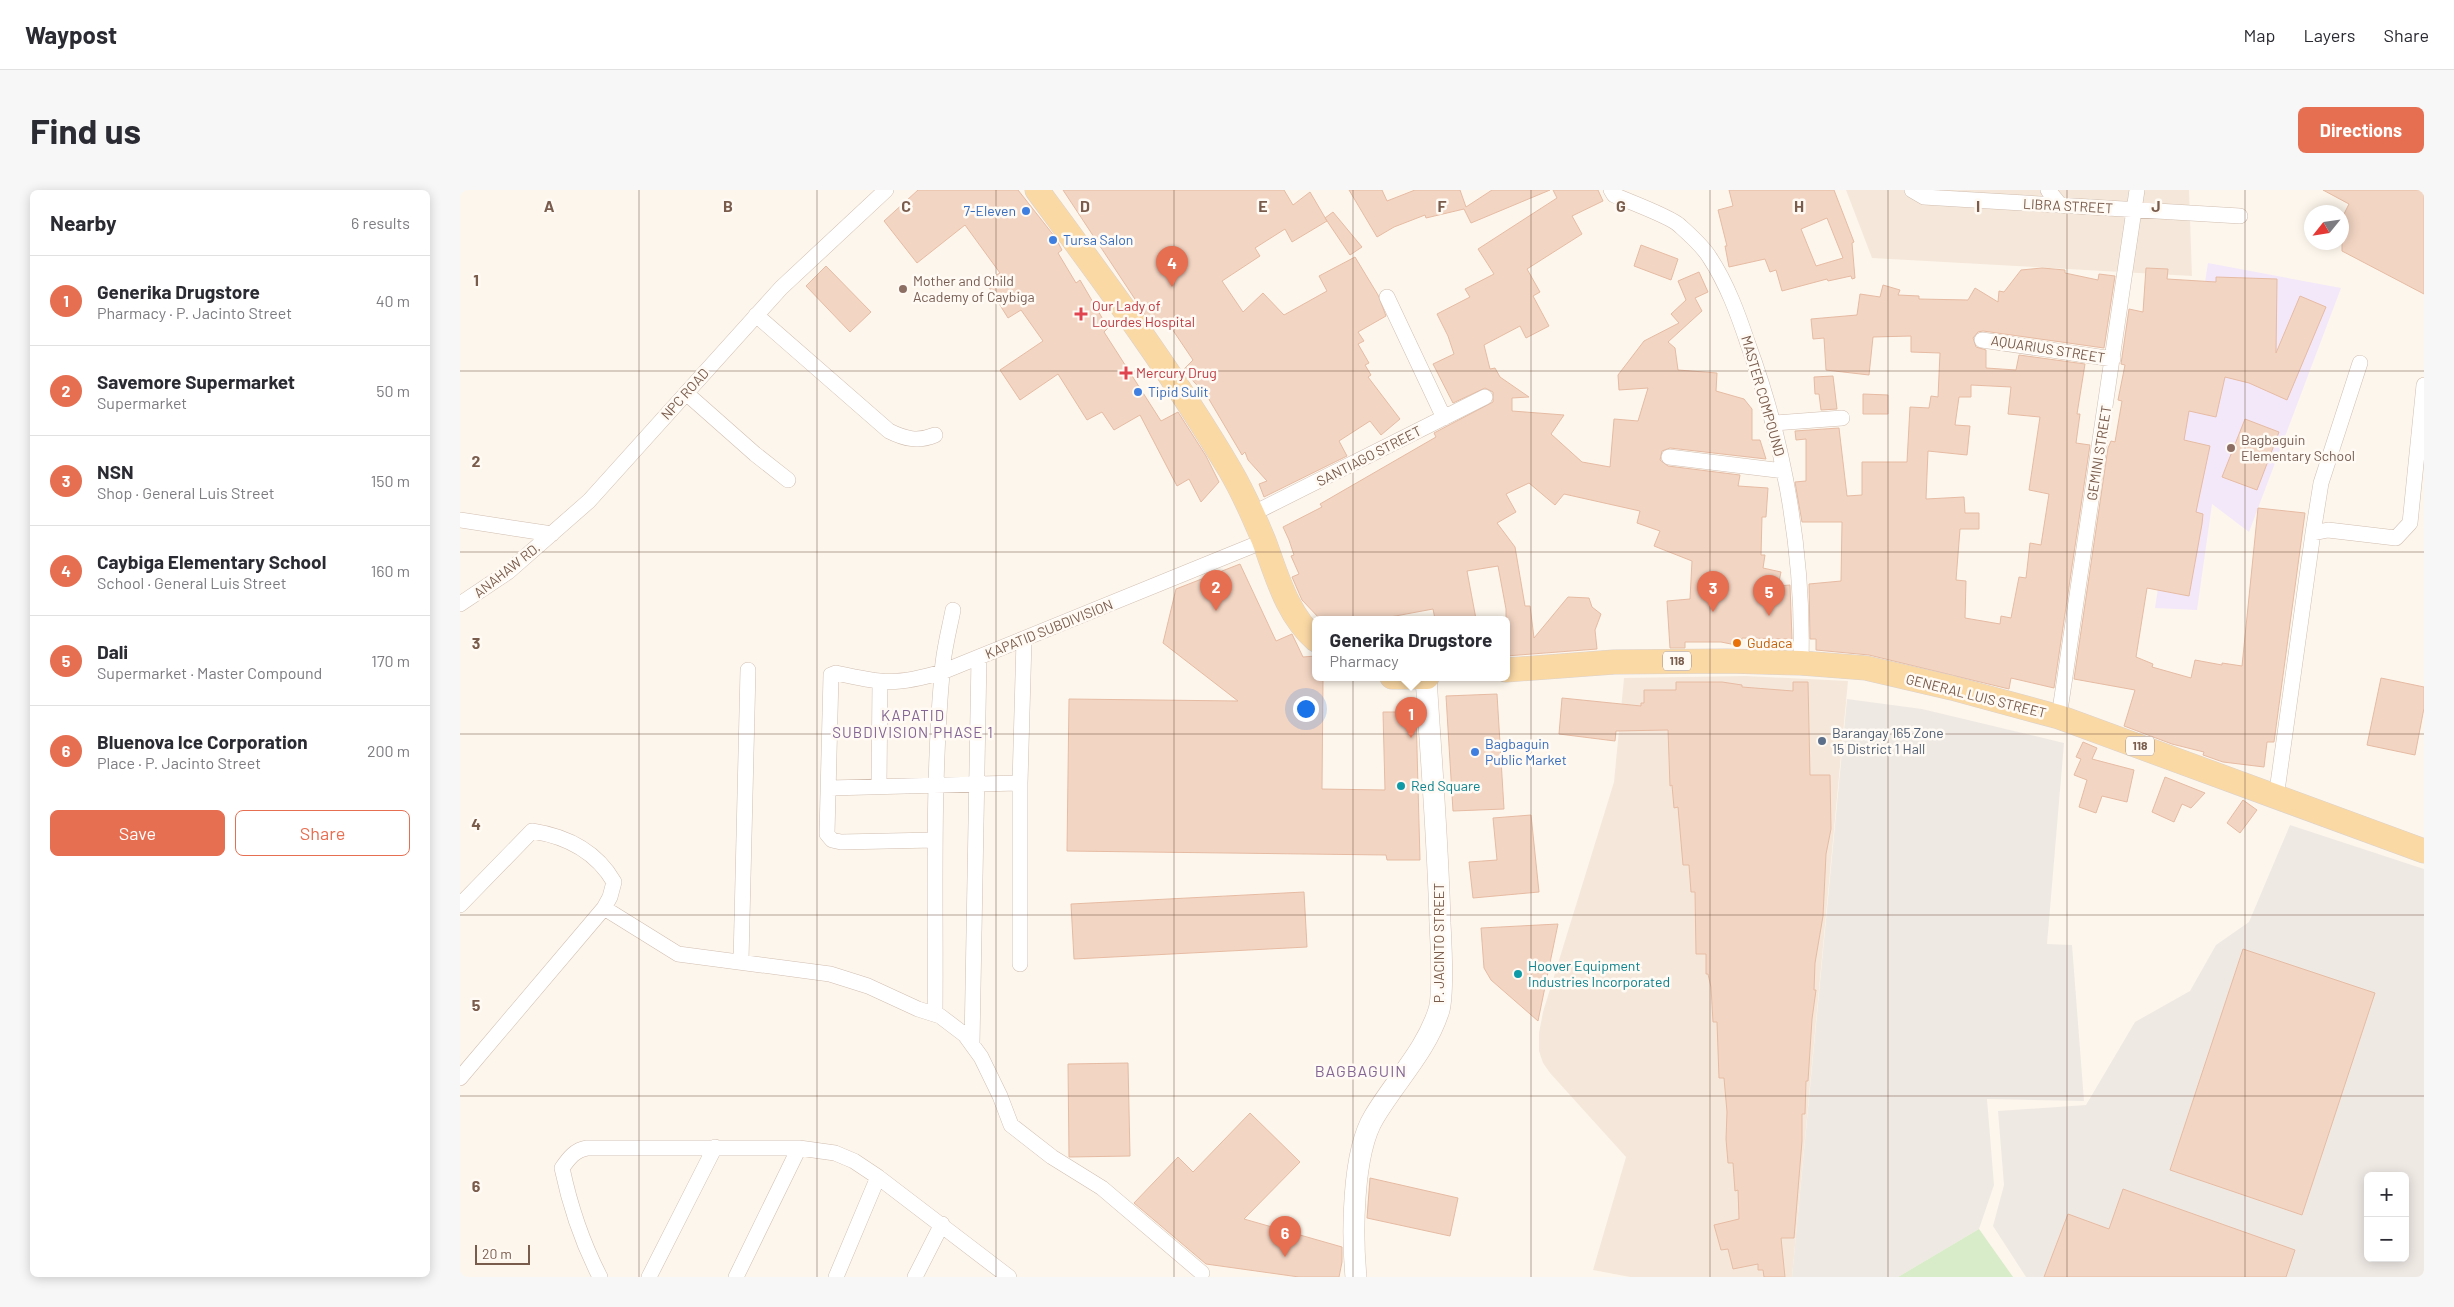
<!DOCTYPE html>
<html lang="en">
<head>
<meta charset="utf-8">
<style>
  body { margin:0; font-family:Barlow,sans-serif; background:#f7f7f7; color:#2b2b33 }
  .controls { position:absolute; right:15px; bottom:15px; display:grid; overflow:hidden; border-radius:8px; box-shadow:0 2px 12px #0003 }
  .controls button { width:45px; height:45px; display:grid; place-items:center; padding:0; border:0; border-bottom:1px solid #e1e1e2; background:#fff; color:#2b2b33; font:25px sans-serif }
  .compass { position:absolute; left:1844px; top:15px; width:45px; height:45px; border-radius:50%; background:#fff; box-shadow:0 2px 12px #0003; rotate:240deg }
  .scale { position:absolute; left:15px; bottom:12px; width:55px; box-sizing:border-box; padding-left:5px; border:2px solid #7a5c4d; border-top:0; font-size:14px; line-height:18px; white-space:nowrap; color:#7a5c4d; -webkit-text-stroke:4px #fffaf3; paint-order:stroke }
  .you { position:absolute; left:845px; top:518px; width:18px; height:18px; margin:-12px; border:4px solid #fff; border-radius:50%; background:#1a73e8; box-shadow:0 0 0 8px #1a73e833 }
  .badge { display:grid; place-items:center; width:32px; height:32px; border-radius:50%; background:#e76f51; color:#fff; font-size:16px; font-weight:700 }
  .pin { position:absolute; translate:-50% -41px; filter:drop-shadow(0 1px 2px #0008) }
  .pin::after { content:''; position:absolute; top:26px; width:18px; height:15px; background:inherit; clip-path:polygon(0 0,100% 0,50% 100%) }
  .popup { position:absolute; left:852px; top:426px; width:198px; height:65px; box-sizing:border-box; display:grid; place-content:center; border-radius:8px; background:#fff; filter:drop-shadow(0 1px 4px #0005); font-size:16px; white-space:nowrap; color:#7c7c81 }
  .popup b { font-size:19px; color:#2b2b33 }
  .popup::after { content:''; position:absolute; left:50%; top:100%; margin-left:-10px; border:10px solid transparent; border-top-color:#fff }
  .list { margin:0; padding:0; list-style:none }
  h2 { display:flex; justify-content:space-between; align-items:center; height:65px; margin:0; padding:0 20px; font-size:21px }
  h2 small { font-size:16px; font-weight:400; color:#7c7c81 }
  .list li { display:grid; grid-template-columns:32px 1fr auto; gap:15px; align-items:center; box-sizing:border-box; height:90px; padding:0 20px; border-top:1px solid #e1e1e2 }
  .list b { display:block; font-size:19px; white-space:nowrap }
  .list p { margin:0; font-size:16px; white-space:nowrap; color:#7c7c81 }
  .list em { font-size:16px; font-style:normal; color:#7c7c81 }
  .actions { display:flex; gap:10px; padding:15px 20px }
  .actions a { flex:1; padding:11px 0; border:1px solid #e76f51; border-radius:8px; text-align:center; font-size:18px; color:#e76f51 }
  .actions .main { background:#e76f51; color:#fff }
  .map { position:relative; flex:none; width:1964px; height:1087px; overflow:hidden; border-radius:8px }
  header { display:flex; align-items:center; gap:30px; box-sizing:border-box; height:70px; padding:0 25px; background:#fff; border-bottom:1px solid #e1e1e2 }
  header strong { font-size:24px }
  nav { display:flex; gap:28px; margin-inline-start:auto; font-size:18px }
  .intro { display:flex; align-items:center; justify-content:space-between; box-sizing:border-box; height:120px; padding:0 30px }
  h1 { margin:0; font-size:35px }
  .button { padding:12px 22px; border-radius:8px; background:#e76f51; color:#fff; font-size:18px; font-weight:700 }
  main { display:flex; gap:30px; padding:0 30px }
  aside { flex:1; background:#fff; border-radius:8px; box-shadow:0 2px 12px #0003 }
  .map>svg:first-child { display:block }
  .residential { fill:#f5e8da }
  .industrial { fill:#efe9e4; fill-rule:evenodd }
  .education { fill:#f3e8fa }
  .green { fill:#d8ecc9 }
  .building { fill:#f3d5c3; stroke:#e6bba3; fill-rule:evenodd }
  .lines { fill:none; stroke-linecap:round; stroke-linejoin:round }
  .street-casing { stroke:#d1beb0; stroke-width:16 }
  .secondary-casing { stroke:#d6c0b0; stroke-width:22 }
  .primary-casing { stroke:#dad1cd; stroke-width:25 }
  .street { stroke:#fff; stroke-width:15 }
  .secondary { stroke:#fff; stroke-width:21 }
  .primary { stroke:#fbd9a5; stroke-width:24 }
  .grid { fill:none; stroke:#7a5c4d; stroke-width:1; stroke-opacity:0.55 }
  .shop-dot { fill:#3f7fe0; stroke:#fffaf3; stroke-width:2 }
  .education-dot { fill:#8d6e63; stroke:#fffaf3; stroke-width:2 }
  .health-dot { fill:#e0444e; stroke:#fffaf3; stroke-width:2 }
  .food-dot { fill:#e8710a; stroke:#fffaf3; stroke-width:2 }
  .service-dot { fill:#5c6f8a; stroke:#fffaf3; stroke-width:2 }
  .culture-dot { fill:#0f9aa8; stroke:#fffaf3; stroke-width:2 }
  .labels { text-anchor:middle; stroke-width:5; stroke-linejoin:round; paint-order:stroke }
  .shield { fill:#fffaf3; stroke:#a28b7f; stroke-width:1 }
  .shield-label { font-size:12px; font-weight:bold; fill:#7a5c4d }
  .street-label { font-size:14px; fill:#7a5c4d; stroke:#fffaf3 }
  .shop-label { font-size:14px; fill:#366cbe; stroke:#fffaf3; text-anchor:start }
  .education-label { font-size:14px; fill:#785e54; stroke:#fffaf3; text-anchor:start }
  .health-label { font-size:14px; fill:#be3a42; stroke:#fffaf3; text-anchor:start }
  .food-label { font-size:14px; fill:#c56008; stroke:#fffaf3; text-anchor:start }
  .service-label { font-size:14px; fill:#4e5e75; stroke:#fffaf3; text-anchor:start }
  .culture-label { font-size:14px; fill:#0d838f; stroke:#fffaf3; text-anchor:start }
  .neighbourhood-label { font-size:15px; letter-spacing:1px; fill:#846695; stroke:#fffaf3 }
  .quarter-label { font-size:16px; letter-spacing:1px; fill:#846695; stroke:#fffaf3 }
  .grid-label { font-size:16px; text-anchor:middle; font-weight:bold; fill:#7a5c4d; stroke:#fffaf3; stroke-width:5; stroke-linejoin:round; paint-order:stroke }
</style>
</head>
<body>
<header>
<strong>Waypost</strong>
<nav><a>Map</a><a>Layers</a><a>Share</a></nav>
</header>
<div class="intro"><h1>Find us</h1><a class="button">Directions</a></div>
<main>
<aside>
<h2>Nearby<small>6 results</small></h2>
<ul class="list">
<li><span class="badge">1</span><div><b>Generika Drugstore</b><p>Pharmacy · P. Jacinto Street</p></div><em>40 m</em></li>
<li><span class="badge">2</span><div><b>Savemore Supermarket</b><p>Supermarket</p></div><em>50 m</em></li>
<li><span class="badge">3</span><div><b>NSN</b><p>Shop · General Luis Street</p></div><em>150 m</em></li>
<li><span class="badge">4</span><div><b>Caybiga Elementary School</b><p>School · General Luis Street</p></div><em>160 m</em></li>
<li><span class="badge">5</span><div><b>Dali</b><p>Supermarket · Master Compound</p></div><em>170 m</em></li>
<li><span class="badge">6</span><div><b>Bluenova Ice Corporation</b><p>Place · P. Jacinto Street</p></div><em>200 m</em></li>
</ul>
<div class="actions"><a class="main">Save</a><a>Share</a></div>
</aside>
<div class="map">
<svg width="1964" height="1087" viewBox="0 0 1964 1087">
  <rect width="100%" height="100%" fill="#fdf6ec"/>
  <path class="residential" d="M1386,0h343l3,86 -320,-18z
    M1286,486l102,5 -56,596h-162l-37,-7 33,-113 -76,-84 -7,-10 -4,-12v-18l4,-21 71,-230 10,-104z"/>
  <path class="industrial" d="M1387,509l75,10 142,34 -17,201 25,1 12,156 -97,-2 7,86 -15,44 -81,48h-106z
    M1830,635l134,44v408h-398l-33,-51 11,-41 -6,-74 88,-6 49,-83 55,-31 26,-46 33,-23zM1908,986h37v82h-37z"/>
  <path class="education" d="M1748,73l133,25 -92,244 -37,-28 -15,106 -42,-2z"/>
  <path class="green" d="M1519,1039l34,48h-115z"/>
  <path class="building" d="M458,0h100l37,47 7,13 -4,3 18,30 4,-3 28,48 -4,4 57,89 17,-9 28,44 13,26 -18,20 -12,-23 -12,7 -37,-71 -26,15 -12,-18 -15,8 -29,-46 -38,26 -20,-30 43,-29 -22,-31 -13,8 -23,-37 15,-8 -35,-48 -48,38 -33,-42z
    M603,0h221l9,15 17,-13 17,29 -35,21 -7,-13 -30,19 5,8 -38,25 21,31 20,-19 21,22 43,-24 -8,-15 36,-19 23,38 8,21 -28,16 6,9 -6,3 11,19 -4,2 6,10 -3,2 32,42 -19,16 -11,-14 -31,20 8,15 -83,41 -5,-13 8,-3 -19,-21 -3,-8 -3,3 -35,-59 -24,-26 10,-10 -27,-40 -12,8z
    M889,0h33l5,11 28,-11h45l6,17 26,-17h58l-79,33 -7,-14 -38,9 -1,-3 -31,12 -17,10z
    M1093,0h45l5,11 -31,15 10,18 -55,35 13,23 -7,4 16,30 -23,12 -6,-12 -36,19 6,24 5,-1 5,9 29,20 -17,1v13l52,4 -13,19 31,28 28,5 4,-48 24,2 10,-33 -29,2 -1,-15 26,-34 35,-18 -8,-9 15,-14 -8,-19 21,-9 9,20 -13,6 7,13 -34,31 7,6 3,22 39,3 -1,18 28,8 8,10v31h8l6,19 -96,-11 -8,3 -2,9 8,6 72,9 -2,11 30,2 -2,29h-4l-1,38h4l-2,13 18,4 -3,14 12,-1 2,54 -50,-1 -1,8 -20,-4h-36v6h-15l-3,-47 23,-2 2,-38 -38,-15 6,-15 -23,-8 3,-12 -76,-17 -9,11 -26,-22 -23,11 10,18 -19,11 18,24 10,59h5l4,32 34,-41 21,1 3,9 9,7 -6,16 2,19 -91,7v-47l-8,-43 -31,5 9,48h-41l-2,-10 -43,8v2h-70l-18,-19 -10,-23 7,-3 -8,-18 3,-1 -5,-15 -6,-13 39,-20 -2,-3 116,-67 -2,-4 59,-31v-10l-8,-4 -32,15 -20,-39 21,-10 -6,-18 -11,-22 33,-17 -5,-8 29,-15 -16,-25 79,-51z
    M1269,0h105l20,52 -2,1 3,35 -3,1 -1,-3 -23,5 -1,-2 -45,12 -6,-21 -6,2 -5,-13 -36,8 -4,-21h2l-9,-36 15,-4zM1367,28l16,40 -27,8 -15,-37z
    M1863,0h101v104l-82,-43v-33l7,-14z
    M873,22l29,35 -12,8 -25,-37z
    M1181,55l37,14 -7,21 -37,-14z
    M366,76l45,46 -21,20 -44,-46z
    M1582,78l23,2v3l33,7 1,-6 16,2 -11,72 -121,-17 -5,1 -5,6 3,9 10,3v18l30,2 3,-15 66,9 -8,50h3l-4,29 14,2 -36,243 -43,-10 -2,11 -140,-34 -53,-5v-11h-6l-1,-55 32,-3 1,-59h-40l-7,-40 11,-1v-42l-10,1 -1,-9 44,-3 8,68 15,-1v-33h45l3,-55 19,1 2,-12 7,1 2,-44 -29,-1v-16l-38,1 -4,38 -43,-5 -2,-32 -11,1 -2,-20 46,-4 3,-21 20,3 3,-12 17,5 -2,5 21,1v3l49,1 7,-12 23,14 1,-11 5,1 17,-22zM1511,195l40,2 -3,27 32,3 -11,73 20,4 -8,51 -11,-2 -4,35 -7,-1 -8,41 -10,-2 -1,8 -35,-6 1,-37 -10,-1 4,-51h19v-16h-14l-1,-16 -38,2 2,-48 39,4 3,-29 -15,-1 4,-28h12z
    M1686,78l22,1 -1,10 49,3v-5l61,2 -1,74 24,-57 26,11 -39,93 -38,-17 -24,-6 -9,40 -27,-6 -5,29 26,6 -14,66 7,2 -1,10 -13,72 -42,-8 -11,69 17,7 -1,3 39,11 4,-18 27,5v-2l20,3 16,-158 47,5 -31,229h-7l-3,25 -41,-5 -20,-7 1,-3 -32,-8 -48,-18 11,-36 -61,-11 34,-231 3,-7 4,1 7,-41 -4,-1 7,-35 -4,-1 8,-55 14,3z
    M1373,186l4,33 -16,1 -2,-16h-4l-1,-17z
    M1403,204l25,1v19h-25z
    M1785,229l34,13 -22,58 -35,-13z
    M780,374l36,77 16,-7 11,23 13,-1v21h7l-1,112 63,1 -2,-78h33l4,148h-33l-1,-5 -319,-4 2,-152 169,2 -75,-58 13,-54z
    M1921,488l43,9v21l-9,47 -48,-10z
    M1216,492h46l20,3v2l51,4v-9h15l2,93h20l1,54 -5,25 -3,62 -8,47 -1,27h2l-4,29 -4,62h-2l-1,33h-3v27l-8,97h-13l4,39h-21l-1,-7h-5v-6l-25,5 -5,-20 -7,1 -7,-25 25,-6 -1,-29 -3,1 -2,-28h-5l-2,-24 1,-27 -3,-34h-5l-2,-56h-4l-2,-35 -3,-13h-2v-20h-10l-1,-62h-4l-2,-27h-6l-5,-58 -4,1 -2,-23 -2,1 -2,-56 -52,1 -1,10 -56,-7 3,-36 79,8v-3h3v-13h32z
    M1037,504l7,115 -51,2 -7,-115z
    M1623,552l14,6 -5,11 42,11 -7,32 -25,-6 -6,17 -17,-6 8,-27 -13,-5 7,-16 -5,-2z
    M1705,587l40,16 -14,15 -9,-4 -8,18 -22,-10z
    M1783,610l14,10 -17,23 -13,-10z
    M1071,625l8,77 -66,6 -4,-36 28,-2 -4,-42z
    M844,702l3,55 -233,12 -3,-55z
    M1098,734l-20,97 -47,-41 -7,-12 -3,-40z
    M1783,759l132,44 -73,222 -132,-45z
    M668,873l2,93 -61,1 -1,-93z
    M790,923l50,49 -56,57 98,28v15l-3,15h-40l-93,-13 -72,-61 44,-46 15,15z
    M910,988l88,20 -8,38 -83,-18z
    M1663,999l172,61 -9,27h-242l24,-63 41,15z"/>
  <g class="lines">
    <g class="street-casing">
      <path id="street" d="M1151,0l3,5c14,6 57,22 65,30 10,9 24,21 31,33 17,26 28,56 38,86 37,100 56,212 53,319
        M1452,0l12,7 316,19
        M1588,0l13,16
        M927,107l57,121
        M296,125l133,116c16,8 29,11 46,4
        M1522,150l131,19
        M226,203l69,61 33,26
        M1314,233l68,-5
        M1209,267l115,14
        M792,324l233,-117
        M0,330l92,14
        M1853,343l8,-50 39,-120
        M0,414l48,-32 81,-71 192,-213 105,-98
        M1599,527l78,-527
        M419,596l1,-104
        M370,598l190,-5
        M1816,608l37,-265 15,-3 68,8 14,-15 14,-138
        M474,650l-93,2 -9,-2 -5,-6 4,-159 5,-2c46,10 59,13 106,-1l322,-131
        M0,715l72,-74c33,5 64,20 82,51l-4,15 -6,11 -144,170
        M144,718l74,46 152,20 38,12 50,23 22,7 25,19 16,22 19,39 11,29 41,32 50,31 100,85
        M281,771l7,-291
        M560,774v-181l4,-143
        M475,824c1,-113 -3,-227 7,-340 1,-22 7,-43 11,-64
        M512,854l7,-387
        M140,1087c-18,-35 -30,-71 -38,-109 7,-10 13,-18 25,-20h212l36,5 19,8 24,16 131,100
        M189,1087l66,-130
        M276,1087l63,-129
        M376,1087l42,-100
        M455,1087l27,-53"/>
    </g>
    <g class="secondary-casing">
      <path id="secondary" d="M896,1087c-4,-42 -4,-124 18,-160 22,-37 52,-66 65,-107 5,-19 2,-66 1,-87 -2,-82 -9,-164 -14,-246"/>
    </g>
    <g class="primary-casing">
      <path id="primary" d="M577,0c67,91 135,182 193,280 13,22 24,47 34,71 13,35 23,74 52,99
        M1046,480l108,-8 113,-1 74,2 65,5 86,20 107,29 365,134
        M932,487h35"/>
    </g>
    <use href="#street" class="street"/>
    <use href="#secondary" class="secondary"/>
    <use href="#primary" class="primary"/>
  </g>
  <path class="grid" d="M179,0v1087M357,0v1087M536,0v1087M714,0v1087M893,0v1087M1071,0v1087M1250,0v1087M1428,0v1087M1607,0v1087M1785,0v1087M0,181h1964M0,362h1964M0,544h1964M0,725h1964M0,906h1964"/>
  <g class="shop-dot">
    <circle cx="566" cy="21" r="5"/>
    <circle cx="593" cy="50" r="5"/>
    <circle cx="678" cy="202" r="5"/>
    <circle cx="1015" cy="562" r="5"/>
  </g>
  <g class="education-dot">
    <circle cx="443" cy="99" r="5"/>
    <circle cx="1771" cy="258" r="5"/>
  </g>
  <g class="health-dot">
    <path d="M618.5 116.5h5v5h5v5h-5v5h-5v-5h-5v-5h5z"/>
    <path d="M663.5 175.5h5v5h5v5h-5v5h-5v-5h-5v-5h5z"/>
  </g>
  <circle class="food-dot" cx="1277" cy="453" r="5"/>
  <circle class="service-dot" cx="1362" cy="551" r="5"/>
  <g class="culture-dot">
    <circle cx="941" cy="596" r="5"/>
    <circle cx="1058" cy="784" r="5"/>
  </g>
  <g class="labels">
    <g class="shield">
      <rect x="1203" y="461.5" width="28" height="19" rx="4"/>
      <rect x="1666" y="546.5" width="28" height="19" rx="4"/>
    </g>
    <g class="shield-label">
      <text x="1217" y="475">118</text>
      <text x="1680" y="560">118</text>
    </g>
    <g class="street-label">
      <text transform="translate(1608 16) rotate(3)" y="5">LIBRA STREET</text>
      <text transform="translate(1588 159) rotate(9)" y="5">AQUARIUS STREET</text>
      <text transform="translate(225 204) rotate(-48)" y="5">NPC ROAD</text>
      <text transform="translate(1303 206) rotate(74)" y="5">MASTER COMPOUND</text>
      <text transform="translate(1639 263) rotate(-81)" y="5">GEMINI STREET</text>
      <text transform="translate(909 266) rotate(-27)" y="5">SANTIAGO STREET</text>
      <text transform="translate(47 380) rotate(-38)" y="5">ANAHAW RD.</text>
      <text transform="translate(589 439) rotate(-22)" y="5">KAPATID SUBDIVISION</text>
      <text transform="translate(1516 506) rotate(14)" y="5">GENERAL LUIS STREET</text>
      <text transform="translate(979 753) rotate(-90)" y="5">P. JACINTO STREET</text>
    </g>
    <g class="shop-label">
      <text x="556" y="26" text-anchor="end">7-Eleven</text>
      <text x="603" y="55">Tursa Salon</text>
      <text x="688" y="207">Tipid Sulit</text>
      <text x="1025" y="559">Bagbaguin<tspan x="1025" dy="16">Public Market</tspan></text>
    </g>
    <g class="education-label">
      <text x="453" y="96">Mother and Child<tspan x="453" dy="16">Academy of Caybiga</tspan></text>
      <text x="1781" y="255">Bagbaguin<tspan x="1781" dy="16">Elementary School</tspan></text>
    </g>
    <g class="health-label">
      <text x="632" y="121">Our Lady of<tspan x="632" dy="16">Lourdes Hospital</tspan></text>
      <text x="676" y="188">Mercury Drug</text>
    </g>
    <g class="food-label">
      <text x="1287" y="458">Gudaca</text>
    </g>
    <g class="service-label">
      <text x="1372" y="548">Barangay 165 Zone<tspan x="1372" dy="16">15 District 1 Hall</tspan></text>
    </g>
    <g class="culture-label">
      <text x="951" y="601">Red Square</text>
      <text x="1068" y="781">Hoover Equipment<tspan x="1068" dy="16">Industries Incorporated</tspan></text>
    </g>
    <g class="neighbourhood-label">
      <text x="453" y="531">KAPATID<tspan x="453" dy="17">SUBDIVISION PHASE 1</tspan></text>
    </g>
    <g class="quarter-label">
      <text x="901" y="887">BAGBAGUIN</text>
    </g>
  </g>
  <g class="grid-label">
    <text x="89" y="22">A</text>
    <text x="268" y="22">B</text>
    <text x="446" y="22">C</text>
    <text x="625" y="22">D</text>
    <text x="803" y="22">E</text>
    <text x="982" y="22">F</text>
    <text x="1161" y="22">G</text>
    <text x="1339" y="22">H</text>
    <text x="1518" y="22">I</text>
    <text x="1696" y="22">J</text>
    <text x="16" y="96">1</text>
    <text x="16" y="277">2</text>
    <text x="16" y="459">3</text>
    <text x="16" y="640">4</text>
    <text x="16" y="821">5</text>
    <text x="16" y="1002">6</text>
  </g>
</svg>
<div class="controls">
<button>+</button>
<button>−</button>
</div>
<svg class="compass" viewBox="-18 -18 36 36"><path d="M0-13l5 13h-10z" fill="#e53935"/><path d="M0 13l5-13h-10z" fill="#7c7c81"/></svg>
<div class="scale">20 m</div>
<div class="you"></div>
<div class="pin badge" style="left:951px;top:548px">1</div>
<div class="popup"><b>Generika Drugstore</b>Pharmacy</div>
<div class="pin badge" style="left:756px;top:421px">2</div>
<div class="pin badge" style="left:1253px;top:422px">3</div>
<div class="pin badge" style="left:712px;top:97px">4</div>
<div class="pin badge" style="left:1309px;top:426px">5</div>
<div class="pin badge" style="left:825px;top:1067px">6</div>
</div>
</main>
</body>
</html>
